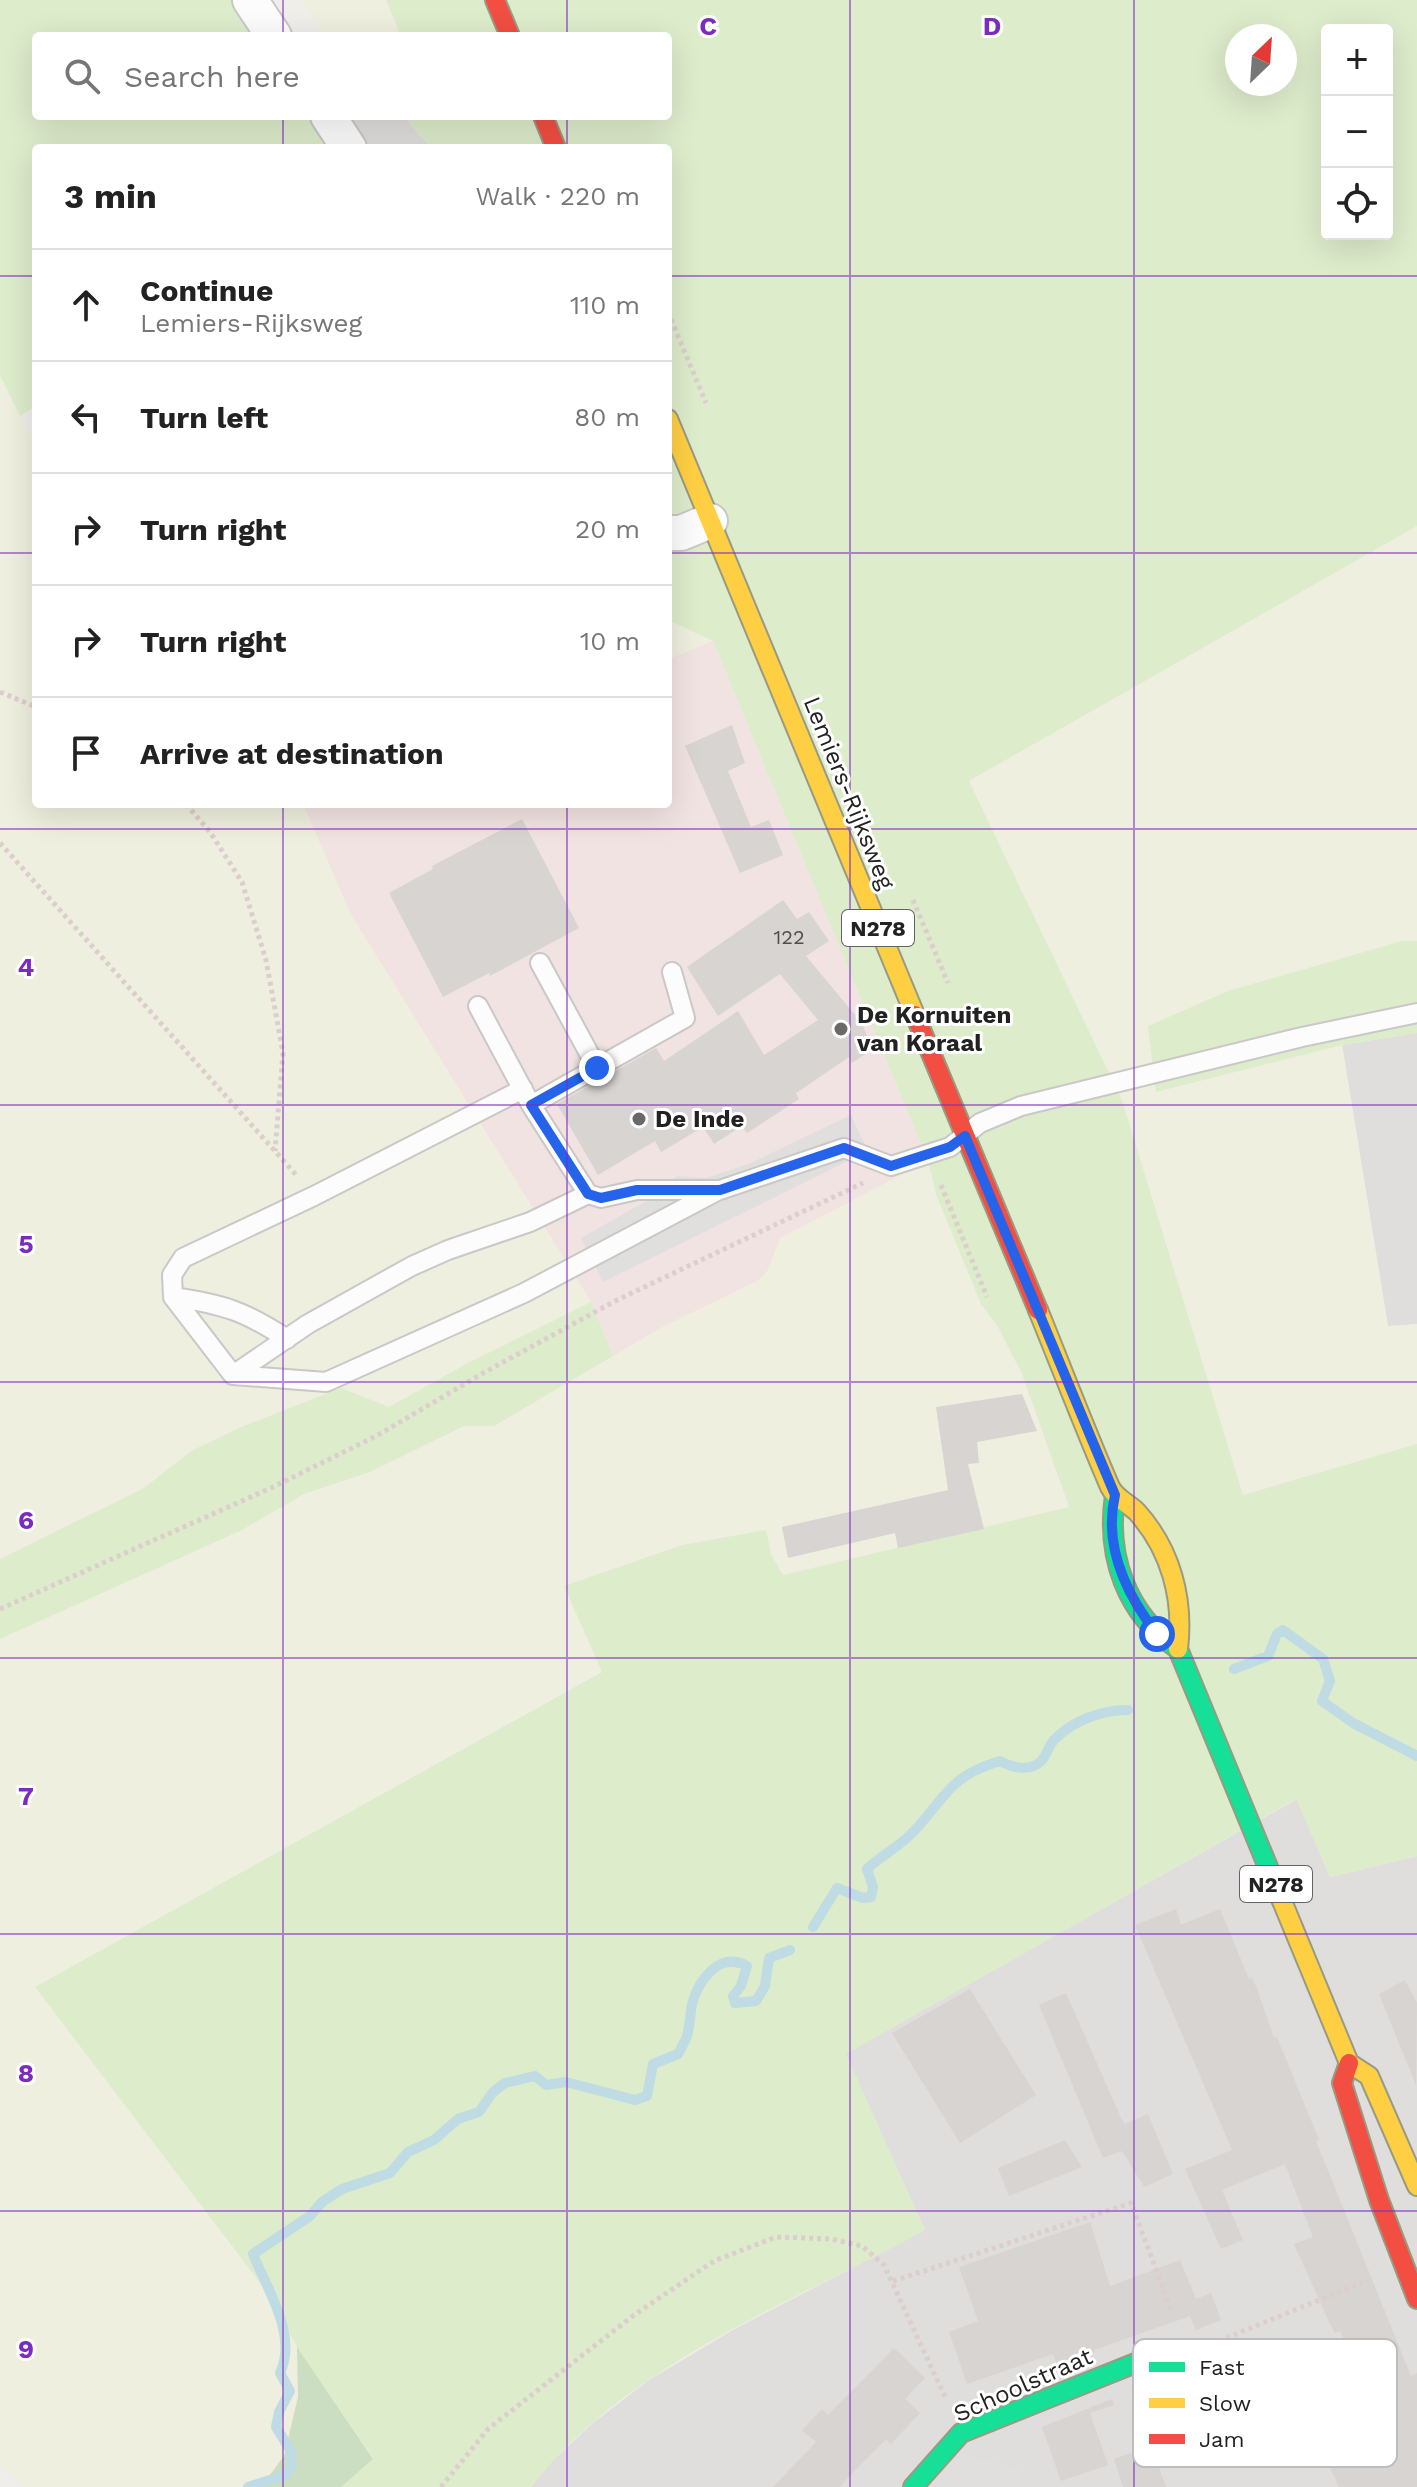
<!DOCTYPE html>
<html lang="en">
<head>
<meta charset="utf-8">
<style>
  body { margin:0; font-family:"Work Sans",sans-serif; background:#f2f2f2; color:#222 }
  .controls { position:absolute; right:24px; top:24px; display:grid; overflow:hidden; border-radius:8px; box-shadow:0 8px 32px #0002 }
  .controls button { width:72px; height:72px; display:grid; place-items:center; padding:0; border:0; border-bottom:2px solid #e0e0e0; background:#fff; color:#222; font:40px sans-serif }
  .compass { position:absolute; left:1225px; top:24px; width:72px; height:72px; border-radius:50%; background:#fff; box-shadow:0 8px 32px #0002; rotate:25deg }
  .stop { position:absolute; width:24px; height:24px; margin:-18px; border:6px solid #2563eb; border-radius:50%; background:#fff }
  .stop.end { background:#2563eb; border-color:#fff; box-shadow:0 2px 8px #0008 }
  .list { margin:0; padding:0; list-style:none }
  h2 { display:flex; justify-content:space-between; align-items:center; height:104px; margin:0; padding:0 32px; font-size:34px }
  h2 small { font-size:26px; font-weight:400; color:#767676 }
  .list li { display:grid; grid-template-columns:52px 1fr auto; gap:24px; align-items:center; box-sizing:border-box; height:112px; padding:0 32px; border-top:2px solid #e0e0e0 }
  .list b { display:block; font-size:30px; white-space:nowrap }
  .list p { margin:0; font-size:26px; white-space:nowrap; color:#767676 }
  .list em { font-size:26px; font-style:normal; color:#767676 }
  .icon { flex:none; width:44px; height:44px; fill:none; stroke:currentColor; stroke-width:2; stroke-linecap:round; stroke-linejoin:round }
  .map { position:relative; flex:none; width:1417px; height:2487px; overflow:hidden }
  .search { position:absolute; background:#fff; box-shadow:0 8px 32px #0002; left:32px; top:32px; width:640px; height:88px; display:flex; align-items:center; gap:20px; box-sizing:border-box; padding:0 28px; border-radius:8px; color:#767676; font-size:30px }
  .panel { position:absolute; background:#fff; box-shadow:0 8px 32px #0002; left:32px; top:144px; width:640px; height:664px; border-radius:8px }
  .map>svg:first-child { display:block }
  .residential { fill:#dfdedc }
  .commercial { fill:#f1e3e1; fill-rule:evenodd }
  .farmland { fill:#efefdf }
  .grass { fill:#ddeccb; fill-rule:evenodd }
  .forest { fill:#cbdec1 }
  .parking { fill:#e0dfde }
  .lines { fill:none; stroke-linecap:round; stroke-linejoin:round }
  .stream { stroke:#bfdbe3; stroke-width:10 }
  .building { fill:#d7d4d2 }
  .lane-casing { stroke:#c9c8c7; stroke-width:22 }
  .street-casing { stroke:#c9c8c7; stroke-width:38 }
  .fast-casing { stroke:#999a82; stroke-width:22 }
  .slow-casing { stroke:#999a82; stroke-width:22 }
  .jam-casing { stroke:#999a82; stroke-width:22 }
  .path { stroke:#dccecd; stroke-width:5; stroke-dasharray:4 4; stroke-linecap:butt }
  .lane { stroke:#fdfcfc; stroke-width:18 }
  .street { stroke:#fdfcfc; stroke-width:34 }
  .fast { stroke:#16e098; stroke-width:18 }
  .slow { stroke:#ffcf43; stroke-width:18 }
  .jam { stroke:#f24e42; stroke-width:18 }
  .route { stroke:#2563eb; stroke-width:10 }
  .grid { fill:none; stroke:#7b2cbf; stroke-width:2; stroke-opacity:0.55 }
  .poi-dot { fill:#6a6968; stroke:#fff; stroke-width:3 }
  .labels { text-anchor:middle; stroke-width:6; stroke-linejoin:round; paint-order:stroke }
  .number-label { font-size:20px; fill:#4f4e4e }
  .shield { fill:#fff; stroke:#646464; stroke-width:2 }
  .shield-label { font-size:22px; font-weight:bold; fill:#222 }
  .street-label { font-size:24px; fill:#222; stroke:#fff }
  .poi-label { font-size:24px; font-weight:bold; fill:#222; stroke:#fff; text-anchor:start }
  .key { fill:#fff; stroke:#bdbdbd; stroke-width:2 }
  .key-label { font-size:22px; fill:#222 }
  .grid-label { font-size:26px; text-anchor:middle; font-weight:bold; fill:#7b2cbf; stroke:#fff; stroke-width:6; stroke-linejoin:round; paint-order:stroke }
</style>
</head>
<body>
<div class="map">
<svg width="1417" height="2487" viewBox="0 0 1417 2487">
  <rect width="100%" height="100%" fill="#f0eeeb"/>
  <path class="residential" d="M346,116h59l14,19 14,13h-105l-9,-13z
    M1417,1033v291l-29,3 -46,-282z
    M1297,1799l33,78 87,-21v631h-886l18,-23 45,-42 55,-42 82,-49 194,-101 -80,-176z"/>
  <path class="commercial" d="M713,641l215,520 -147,77 -13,32 -9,10 -98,48 -48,28 -22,-54 -240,-387 -48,-109 365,-2v-145zM850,1116l-247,165 47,-82 27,-23 29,2 42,-14z"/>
  <path class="farmland" d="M301,0h85l15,36h-77z
    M0,375l36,70v359h271l-3,2 47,109 240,387 -123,61 -79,44 -48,-19 -100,39 -50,24 -47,37 -144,71z
    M1417,526v415h-16l-253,85 9,66 185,-47 46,281 29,-2v120l-174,51 -121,-395 -153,-319z
    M668,620l45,21 -45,18z
    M928,1161l8,33 45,110 17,23 24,47 47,134 -286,67 -12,-21 -6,-24 -83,15 -117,41 37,85 -567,316 232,305 30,55 1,50 -14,59 -23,31h-237l-24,-24v-824l242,-109 62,-36 66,-22 94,-46h30l167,-98 98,-48 9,-10 12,-32z"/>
  <path class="grass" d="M0,0h234l23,36h-221v80h271l21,32h-292v258l-16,10 -20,-41z
    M386,0h1031v526l-448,255 153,319 121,395 174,-51v412l-87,21 -34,-78 -450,255 79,176c-133,73 -299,134 -394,257h-190l32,-29 -76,-111 -30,-55 -232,-305 567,-315 -38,-86 118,-41 84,-15 5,24 12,21 286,-68 -47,-133 -24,-47 -17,-23 -45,-110 -8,-33 -215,-520 -45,-21v-472h-235l-14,-13 -14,-19h263v-80h-267zM1327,30h60v204h-60zM1237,36h48v48h-48z
    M1402,941h15v92l-75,12 -186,47 -8,-66 80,-35z
    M591,1302l22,54 -119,70h-30l-94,46 -66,22 -62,36 -242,109v-80l144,-71 47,-37 50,-24 100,-39 48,19 79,-44z"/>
  <path class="forest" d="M297,2347l76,112 -32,28h-80l23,-31 14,-59z"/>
  <path class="parking" d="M851,1115l17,36 -265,131 -22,-44 69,-39 27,-23 29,2 42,-14z
    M959,2454l64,16 -5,17h-89z"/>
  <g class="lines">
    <path class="stream" d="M1234,1669l34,-13 9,-22 6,-4 40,29 7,22 -8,20 31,22 64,33
      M813,1927l24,-39 26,10 8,-1 2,-10 -6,-18c15,-14 35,-24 48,-39 32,-35 35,-54 85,-69 12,7 30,11 41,0 6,-5 7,-15 13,-21 19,-20 48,-30 74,-30
      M248,2487l38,-12 6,-9 -1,-15 -15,-24 3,-15 11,-21 -10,-18c18,-38 -13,-84 -27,-119l57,-38 12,-14 20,-13 48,-16 18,-21 26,-12 24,-21 21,-7 14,-20 12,-9 30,-7 11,9 20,-3 69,18 12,-4 6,-32 25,-10c3,-6 7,-12 9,-18 3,-10 3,-21 5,-32 7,-25 28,-53 55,-38l-6,20 -8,10 2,7 21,-2 9,-15 4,-28 21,-8"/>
  </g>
  <path class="building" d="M732,725l13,38 -17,8 23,56 18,-7 14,35 -43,18 -55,-127z
    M522,819l57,109 -89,48 -1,-3 -46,24 -54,-104 44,-24 -1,-3z
    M783,900l14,19 12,-7 20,29 -23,15 55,66 12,27 -21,14 -3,-6 -53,36 3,6 -52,34 -5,-7 -28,18 -11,-17 -42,25 -6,-11 -57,34 -41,-71 99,-56 8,13 74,-50 26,44 54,-35 -38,-46 -62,42 -31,-49z
    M1022,1394l15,37 -60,11 2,21 -11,1 16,65 -86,19 -3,-15 -107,25 -6,-31 166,-37 -12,-83z
    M1176,1909l5,16 39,-16 29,70 3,-1 5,11 17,49 3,-1 42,103 -3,1 95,235 6,-3v114h-78l-12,-26 51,-22 -6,-14 7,-3 -39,-91 -5,2 -5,-9 -36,-80 19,-7 -28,-73 -63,26 21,50 -22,9 -36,-80 47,-19 -97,-225z
    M1405,1980l12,23 -1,82 -37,-91z
    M970,1989l66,106 -76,48 -68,-110z
    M1066,1993l55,125 4,6 23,-10 25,60 -29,13 -22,-36 -19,7 -64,-153z
    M1065,2140l17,27 -73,29 -11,-28z
    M1090,2222l20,64 70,-26 16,39 15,-6 10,27 -25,10 -6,-14 -96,34 1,2 -37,15 -5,-13 -86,30 -18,-52 29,-11 -19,-54z
    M894,2348l31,30 -20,21 15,14 -29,31 -5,-5 -47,48h-66l43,-45 -14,-12 20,-21 6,6z
    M1112,2399l2,6 -24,8 18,52 -47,16 -19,-54z
    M1151,2446l15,41h-43l-9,-28z"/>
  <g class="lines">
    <g class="lane-casing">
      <path id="lane" d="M540,963l57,105
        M478,1006l53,99 57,89 13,4 36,-8h83l124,-42 47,18 59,-19 30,-24 41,-17 281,-69 115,-24
        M523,1089l-209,107 -131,62 -11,17 1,22 60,78 93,7 198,-89 193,-102
        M531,1105l154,-87 -13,-46
        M173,1297c49,7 72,14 114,42
        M233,1375l75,-51 104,-58 36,-16 82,-28 58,-28"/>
    </g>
    <g class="street-casing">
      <path id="street" d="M250,0l24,36
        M328,116l21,32
        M668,533h13l29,-12"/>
    </g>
    <g class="fast-casing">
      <path id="fast" d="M1115,1495c-9,61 11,119 63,154l104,252
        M913,2487l48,-54 207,-83"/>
    </g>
    <g class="slow-casing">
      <path id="slow" d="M668,419l247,596
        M1038,1310c24,59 47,119 72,177 6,12 18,16 27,25 34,38 47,87 41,137
        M1282,1901l67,162 20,13 48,110"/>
    </g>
    <g class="jam-casing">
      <path id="jam" d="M495,0l15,36
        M543,116l13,32
        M915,1015l123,295
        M1349,2063l-7,20 37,117 38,99"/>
    </g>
    <path class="path" d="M668,312l38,91
      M0,692l36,15
      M186,804l24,28 32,50 24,78 17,93 -8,98
      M0,843l298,334
      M913,900l35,83
      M941,1185l46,112
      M0,1609l273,-122 105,-52 107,-63 132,-72 246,-117
      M893,2281l238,-78 41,109
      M1204,2347l164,-67
      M1196,2373l28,63
      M441,2487l47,-58 146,-114 80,-54 62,-24 55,2 31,7 22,19 62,134"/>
    <use href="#lane" class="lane"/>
    <use href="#street" class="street"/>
    <use href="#fast" class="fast"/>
    <use href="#slow" class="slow"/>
    <use href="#jam" class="jam"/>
  </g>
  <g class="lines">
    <path class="route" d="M597,1068l-66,37 57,89 13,4 36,-8h83l124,-42 47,18 59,-19 15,-11 150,359c-12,52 11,99 42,139"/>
  </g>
  <path class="grid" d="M283,0v36M567,0v36M850,0v2487M1134,0v2487M283,116v32M567,116v32M0,276h36M668,276h749M0,553h36M668,553h749M283,804v1683M567,804v1683M0,829h1417M0,1105h1417M0,1382h1417M0,1658h1417M0,1934h1417M0,2211h1417"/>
  <g class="poi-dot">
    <circle cx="841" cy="1029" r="8"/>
    <circle cx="639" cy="1119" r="8"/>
  </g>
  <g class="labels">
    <g class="number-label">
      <text x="789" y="944">122</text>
    </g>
    <g class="shield">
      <rect x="842" y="910" width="72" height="36" rx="6"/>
      <rect x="1240" y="1866" width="72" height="36" rx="6"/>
    </g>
    <g class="shield-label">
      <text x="878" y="936">N278</text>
      <text x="1276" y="1892">N278</text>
    </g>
    <g class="street-label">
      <text transform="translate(849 793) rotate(68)" y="8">Lemiers-Rijksweg</text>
      <text transform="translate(1023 2385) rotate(-24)" y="8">Schoolstraat</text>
    </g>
    <g class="poi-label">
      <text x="857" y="1023">De Kornuiten<tspan x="857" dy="28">van Koraal</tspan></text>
      <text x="655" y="1127">De Inde</text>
    </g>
  </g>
  <rect x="1133" y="2339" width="264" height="128" rx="12" class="key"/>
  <rect x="1149" y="2362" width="36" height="10" fill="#16e098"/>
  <rect x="1149" y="2398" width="36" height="10" fill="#ffcf43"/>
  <rect x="1149" y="2434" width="36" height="10" fill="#f24e42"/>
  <g class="key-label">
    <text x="1199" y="2375">Fast</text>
    <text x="1199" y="2411">Slow</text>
    <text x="1199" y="2447">Jam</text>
  </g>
  <g class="grid-label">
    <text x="708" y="35">C</text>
    <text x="992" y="35">D</text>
    <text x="26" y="976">4</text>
    <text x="26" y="1253">5</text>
    <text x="26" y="1529">6</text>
    <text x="26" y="1805">7</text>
    <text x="26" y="2082">8</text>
    <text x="26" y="2358">9</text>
  </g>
</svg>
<div class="controls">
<button>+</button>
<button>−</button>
<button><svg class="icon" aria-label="locate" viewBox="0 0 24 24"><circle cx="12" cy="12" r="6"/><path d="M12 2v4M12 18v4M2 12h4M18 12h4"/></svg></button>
</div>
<svg class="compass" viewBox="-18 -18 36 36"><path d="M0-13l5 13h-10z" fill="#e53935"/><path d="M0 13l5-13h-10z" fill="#767676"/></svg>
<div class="stop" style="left:1157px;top:1634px"></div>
<div class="stop end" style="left:597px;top:1068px"></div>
<div class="search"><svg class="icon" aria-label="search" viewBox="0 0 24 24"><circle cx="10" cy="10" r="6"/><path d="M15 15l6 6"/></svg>Search here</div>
<section class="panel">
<h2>3 min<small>Walk · 220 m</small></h2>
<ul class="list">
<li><svg class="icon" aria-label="ahead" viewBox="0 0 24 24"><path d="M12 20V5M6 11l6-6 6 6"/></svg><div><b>Continue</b><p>Lemiers-Rijksweg</p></div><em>110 m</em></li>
<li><svg class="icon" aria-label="left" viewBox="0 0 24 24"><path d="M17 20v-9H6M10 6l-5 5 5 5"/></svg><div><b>Turn left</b></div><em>80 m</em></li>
<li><svg class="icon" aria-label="right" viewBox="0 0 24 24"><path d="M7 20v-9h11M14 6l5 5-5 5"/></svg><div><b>Turn right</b></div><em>20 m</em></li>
<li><svg class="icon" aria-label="right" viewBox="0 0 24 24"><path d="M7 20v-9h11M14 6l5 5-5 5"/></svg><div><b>Turn right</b></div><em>10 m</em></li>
<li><svg class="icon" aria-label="arrive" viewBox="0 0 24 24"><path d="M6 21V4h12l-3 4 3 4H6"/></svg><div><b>Arrive at destination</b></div></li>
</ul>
</section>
</div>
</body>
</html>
